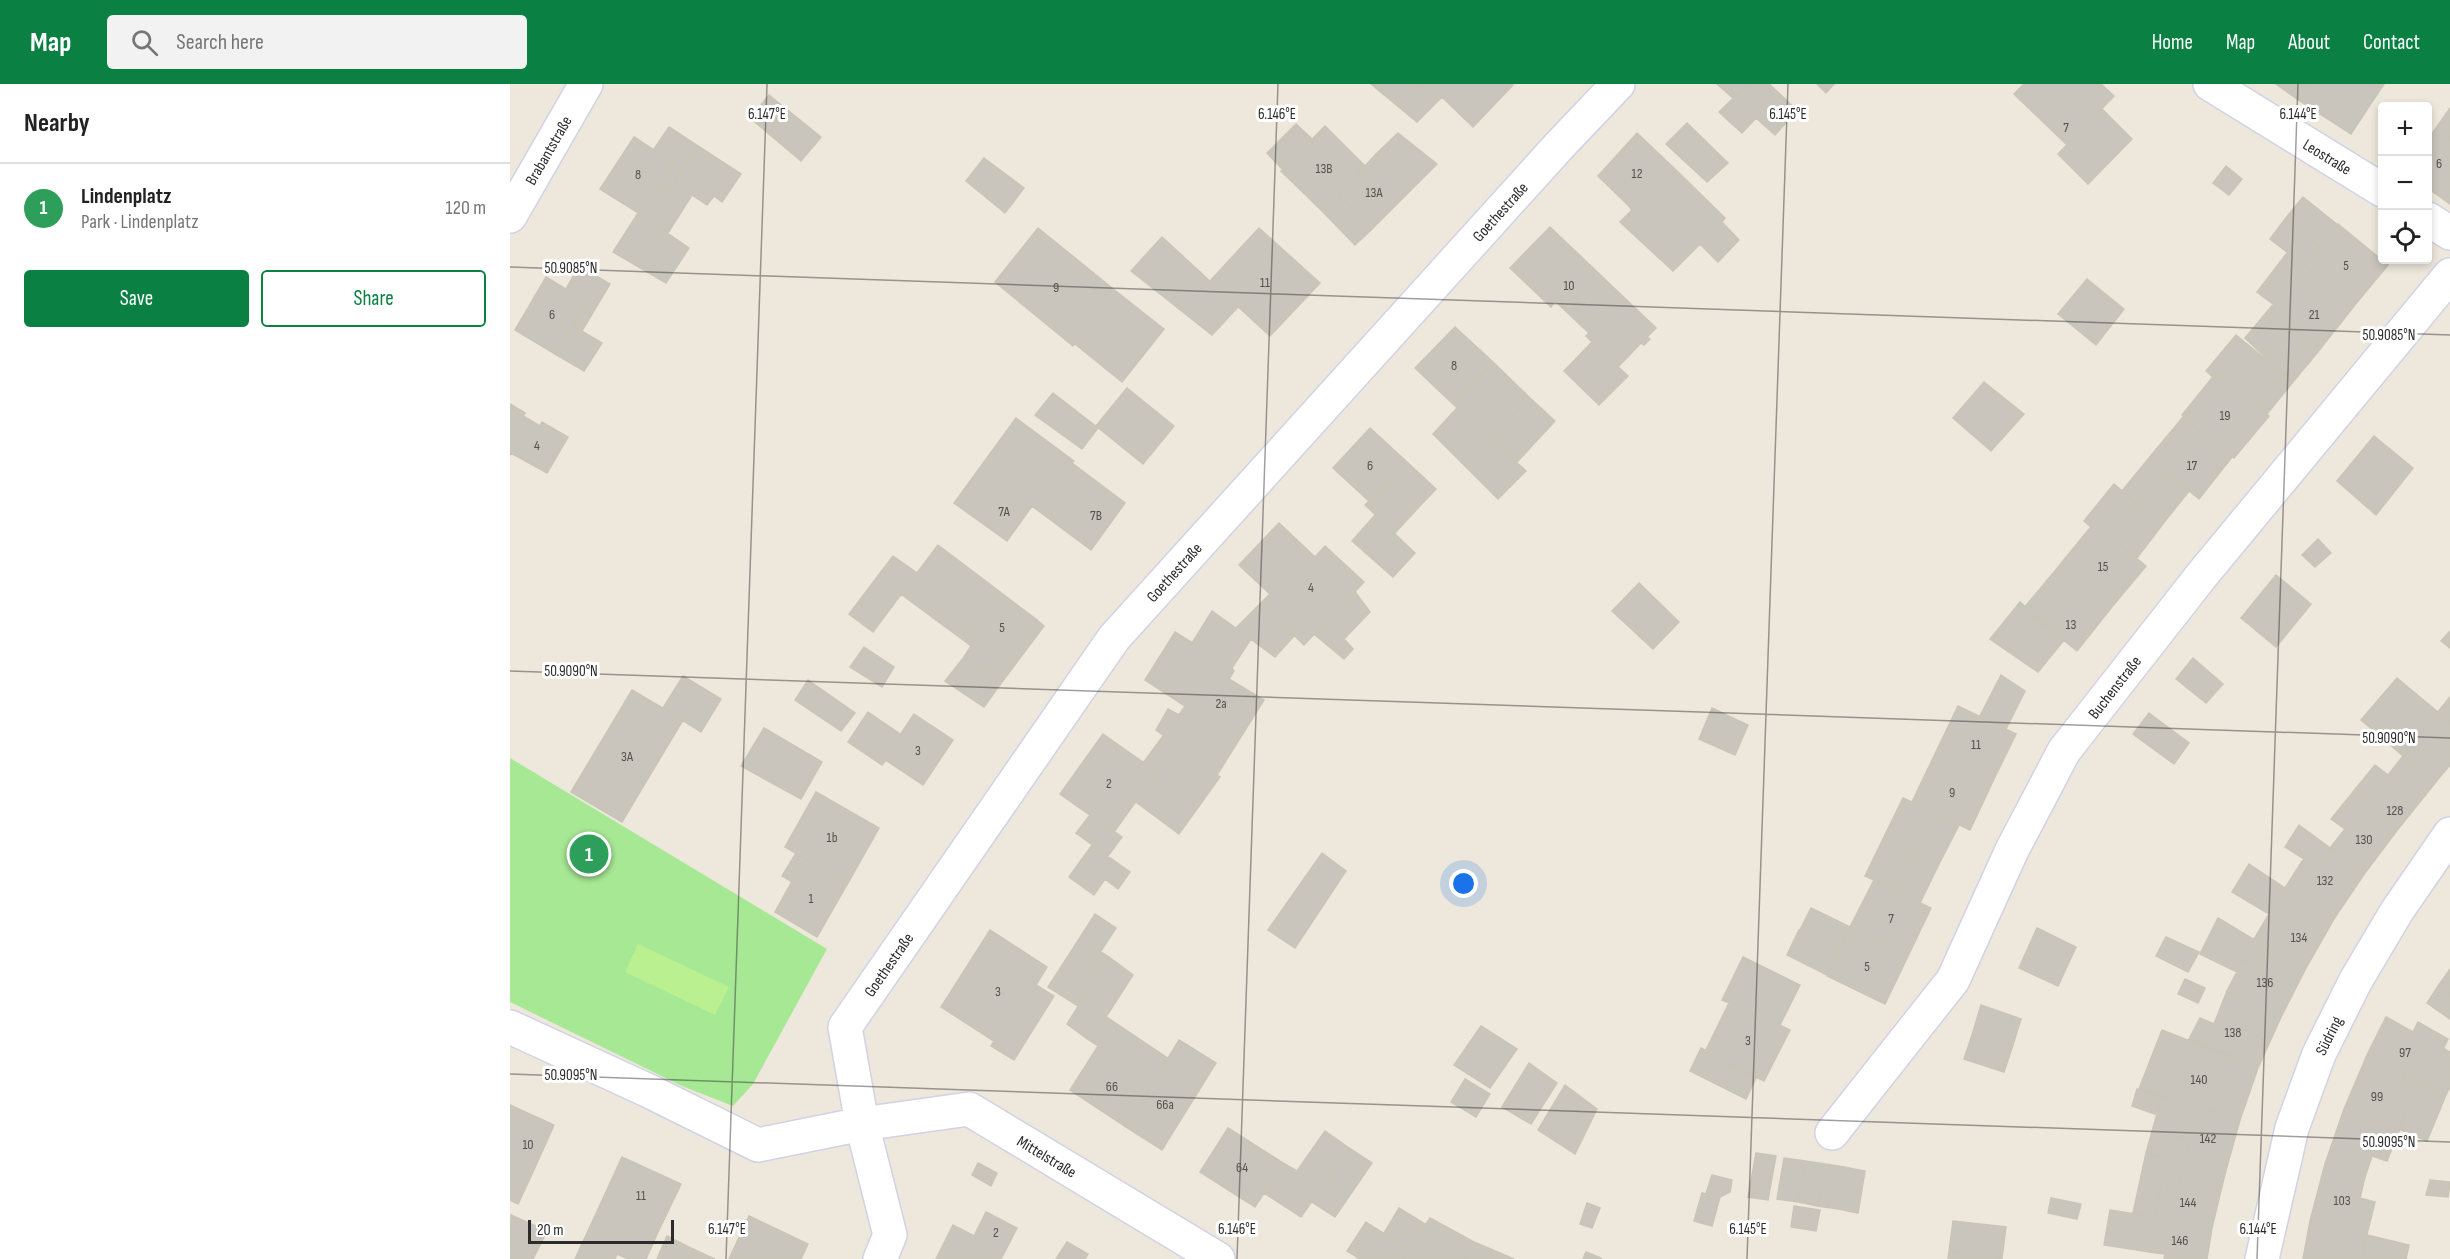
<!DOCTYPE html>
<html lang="en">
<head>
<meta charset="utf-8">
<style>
  body { margin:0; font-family:"Sofia Sans Condensed",sans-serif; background:#f2f2f2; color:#222 }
  .controls { position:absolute; right:18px; top:18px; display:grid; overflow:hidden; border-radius:6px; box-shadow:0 3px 9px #0003 }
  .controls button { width:54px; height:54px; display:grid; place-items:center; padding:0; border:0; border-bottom:2px solid #e0e0e0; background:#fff; color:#222; font:30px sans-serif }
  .scale { position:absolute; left:18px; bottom:15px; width:146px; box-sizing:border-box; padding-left:6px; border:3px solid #2b2b2b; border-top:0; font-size:16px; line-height:21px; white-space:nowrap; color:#2b2b2b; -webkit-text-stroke:4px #fff; paint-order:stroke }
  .you { position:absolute; left:954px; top:800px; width:21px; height:21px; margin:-15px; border:4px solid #fff; border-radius:50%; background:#1a73e8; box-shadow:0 0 0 9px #1a73e833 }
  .badge { display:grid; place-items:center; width:39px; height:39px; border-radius:50%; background:#0b8043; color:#fff; font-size:20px; font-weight:700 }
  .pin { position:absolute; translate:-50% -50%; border:3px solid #fff; box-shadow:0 2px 6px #0006 }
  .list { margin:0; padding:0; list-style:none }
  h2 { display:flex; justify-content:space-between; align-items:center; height:78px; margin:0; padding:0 24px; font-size:26px }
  h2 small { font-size:20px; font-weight:400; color:#767676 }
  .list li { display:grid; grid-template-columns:39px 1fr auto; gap:18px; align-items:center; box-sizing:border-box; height:90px; padding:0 24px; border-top:2px solid #e0e0e0 }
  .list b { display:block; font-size:22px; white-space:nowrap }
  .list p { margin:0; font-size:20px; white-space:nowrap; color:#767676 }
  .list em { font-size:20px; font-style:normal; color:#767676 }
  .actions { display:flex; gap:12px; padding:18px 24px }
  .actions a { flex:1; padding:14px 0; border:2px solid #0b8043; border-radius:6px; text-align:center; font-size:21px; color:#0b8043 }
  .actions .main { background:#0b8043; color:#fff }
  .icon { flex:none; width:33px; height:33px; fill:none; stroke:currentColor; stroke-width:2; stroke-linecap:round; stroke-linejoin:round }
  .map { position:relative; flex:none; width:1940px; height:1175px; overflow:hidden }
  header { display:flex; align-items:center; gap:36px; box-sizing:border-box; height:84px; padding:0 30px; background:#0b8043; color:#fff }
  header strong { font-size:28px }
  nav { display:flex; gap:33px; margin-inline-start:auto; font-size:21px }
  .search { width:420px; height:54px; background:#f2f2f2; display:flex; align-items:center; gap:15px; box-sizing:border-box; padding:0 21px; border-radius:6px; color:#767676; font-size:22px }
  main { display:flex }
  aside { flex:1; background:#fff }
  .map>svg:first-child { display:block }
  .green { fill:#a7e895 }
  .pitch { fill:#bbf090 }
  .building { fill:#c9c5bc; stroke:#c9c5b5; stroke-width:1.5 }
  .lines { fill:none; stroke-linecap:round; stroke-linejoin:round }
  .minor-casing { stroke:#d1d2e5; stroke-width:36 }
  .minor { stroke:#fff; stroke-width:33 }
  .ticks { fill:none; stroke:#2b2b2b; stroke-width:1.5; stroke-opacity:0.45 }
  .labels { text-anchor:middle; stroke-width:6; stroke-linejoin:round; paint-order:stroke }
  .number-label { font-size:14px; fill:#52524f }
  .street-label { font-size:16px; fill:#2b2b2b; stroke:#fff }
  .ticks-label { font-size:15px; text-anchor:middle; fill:#2b2b2b; stroke:#fff; stroke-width:6; stroke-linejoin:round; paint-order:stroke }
</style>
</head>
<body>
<header>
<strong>Map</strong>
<div class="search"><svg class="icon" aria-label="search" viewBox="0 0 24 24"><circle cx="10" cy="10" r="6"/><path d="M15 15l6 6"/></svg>Search here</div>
<nav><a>Home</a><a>Map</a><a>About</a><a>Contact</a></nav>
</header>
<main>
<aside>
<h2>Nearby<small></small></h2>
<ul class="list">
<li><span class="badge" style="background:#2e9e5b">1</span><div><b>Lindenplatz</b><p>Park · Lindenplatz</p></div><em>120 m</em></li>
</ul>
<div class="actions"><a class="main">Save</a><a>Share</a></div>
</aside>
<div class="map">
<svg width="1940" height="1175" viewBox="0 0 1940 1175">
  <rect width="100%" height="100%" fill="#eee8dc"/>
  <path class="green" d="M0,674l317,191 -74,135 -20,22 -51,-20 -172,-84z"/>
  <path class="pitch" d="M128,860l91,43 -14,28 -90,-43z"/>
  <path class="building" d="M861,0h48l18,18 -20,20z
    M909,0h93l1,1 -40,42 -31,-30 -5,5z
    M1207,0h31l-14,15z
    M1238,0h21l28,26 -22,25 -19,-17 -14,15 -23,-21z
    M1307,0h17l-8,9z
    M1514,0h77l13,12 -47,49 -53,-51z
    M1766,0h31l-10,15z
    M1797,0h63l10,6 -29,44 -54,-35z
    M1860,0h14l-4,6z
    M259,11l52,42 -20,24 -51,-43z
    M1940,24v30l-14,-10z
    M1592,25l30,30 -44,45 -30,-30z
    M1177,39l41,40 -21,19 -41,-38z
    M786,40l16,15 -30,30 -15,-16z
    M815,42l41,41 -44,44 -41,-40z
    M159,43l29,19 -30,46 -9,-6 15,-23 -20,-14z
    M1926,44l14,10v66l-22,-16v-49z
    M888,49l39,31 -26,26 -35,-36z
    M1127,49l39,37 -41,42 -37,-36z
    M124,53l40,26 -34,51 -40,-25z
    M188,62l43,28 -19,28 -8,-6 -7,9 -15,-10 -24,38 -28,-19 19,-28 9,6z
    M866,70l35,36 -39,39 -34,-34z
    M474,74l40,30 -19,25 -39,-32z
    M1716,82l16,13 -13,16 -16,-12z
    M1166,86l49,48 -3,4 17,18 -21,22 -18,-18 -27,27 -53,-49 12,-12 -2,-2 5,4z
    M828,111l34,34 -17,16 -33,-34z
    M1793,113l35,28 -18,22 -35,-28z
    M128,129l51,35 -23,35 -53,-31z
    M1775,135l35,28 -15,19 -35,-27z
    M1828,140l50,41 -34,41 -49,-40z
    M1040,143l106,101 -9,9 3,2 -6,6 -3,-2 -23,24 -32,-31 3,-3 -34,-32 -4,6 -41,-39z
    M528,144l79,64 -44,54 -78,-64z
    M749,144l61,55 -50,53 -60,-55z
    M652,153l76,70 -26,28 -81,-64z
    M1777,169l17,13 -31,38 -16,-12z
    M69,182l31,18 -28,47 -9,-5 14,-24 -21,-13z
    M1794,182l50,40 -33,42 -50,-41z
    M36,193l41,25 -32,52 -40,-24z
    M1577,195l37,30 -28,36 -38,-31z
    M607,208l47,37 -42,53 -47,-38z
    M1761,223l19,15 -27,33 -18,-17z
    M1780,238l22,19 -28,33 -22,-17z
    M63,242l29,17 -18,28 -29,-17z
    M945,243l38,35 -40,42 -38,-36z
    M1726,251l48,39 -25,33 -43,-34 -3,4 -7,-6z
    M1802,257l9,7 -28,34 -9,-8z
    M1082,258l36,34 -29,29 -35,-34z
    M983,278l37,36 -40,41 -37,-35z
    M1706,289l53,43 -35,42 -52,-43z
    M1774,290l9,8 -26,32 -8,-7z
    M1474,298l40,32 -33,37 -38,-33z
    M617,304l47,38 -31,38 -47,-38z
    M543,309l45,35 -16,21 -47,-34z
    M1020,314l25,23 -38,41 -26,-24z
    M0,320l15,9 -2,3 17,10 2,-4 26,15 -21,36 -36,-20 -1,2z
    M947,324l69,63 -28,28 -65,-65z
    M1673,333l49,40 -33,42 -50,-41z
    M506,334l58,43 -2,2 53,40 -34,47 -59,-44 -25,35 -53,-38z
    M860,344l37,34 -37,40 -37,-34z
    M1864,352l39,32 -37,47 -39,-34z
    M1639,374l19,15 -28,34 -18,-16z
    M897,378l29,27 -18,19 -29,-27z
    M1658,389l21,18 -27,34 -22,-18z
    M879,397l29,27 -23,25 -30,-28z
    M1604,400l48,41 -25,33 -43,-35 -3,4 -7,-6z
    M865,431l40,38 -22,24 -41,-36z
    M769,439l36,34 10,-11 39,36 -60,63 -38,-37 1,-1 -5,-5 8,-8 -31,-29z
    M1584,439l52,43 -35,42 -52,-42z
    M1808,455l13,14 -16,14 -13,-12z
    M428,461l62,47 -15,19 -31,-22 -22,28 -31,-23z
    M383,472l24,17 -44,59 -24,-18z
    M1549,482l52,42 -34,43 -53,-43z
    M1766,491l35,29 -35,43 -35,-29z
    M1129,499l40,39 -26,27 -41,-38z
    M444,505l31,22 -17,24 1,3 -3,4 -34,-25z
    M490,508l37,28 -33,44 -36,-29z
    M845,508l15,20 -26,27 9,10 -9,10 -29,-24z
    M752,518l5,5 -1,1 28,28 -19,21 -39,-29z
    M1510,518l44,38 -26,32 -48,-33z
    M702,527l39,28 -19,29 -40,-25z
    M527,536l7,6 -42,56 -38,-25 7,-11 -5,-4 3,-4 35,26z
    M1940,547v17l-9,-7z
    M665,548l57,36 2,3 -5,8 35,21 -47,75 -61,-45 12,-21 11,6 6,-9 -40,-26z
    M354,563l30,20 -12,20 -32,-20z
    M454,573l38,25 -18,25 -39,-26z
    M1683,574l30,26 -17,19 -30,-24z
    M1491,591l24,16 -19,38 -26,-13z
    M173,592l38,23 -20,33 -38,-24z
    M1887,594l41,34 -35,44 -42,-36z
    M298,596l47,33 -14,18 -46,-31z
    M122,606l51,30 -61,102 -51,-30z
    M1940,613v25l-12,-10z
    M1448,622l58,28 -23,47 -58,-27z
    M1202,624l36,17 -13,30 -36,-16z
    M358,628l32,22 -16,25 2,1 -4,5 -34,-23z
    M1928,628l12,10v43l-15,18 -32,-27z
    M1639,629l40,30 -15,21 -41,-30z
    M404,630l39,26 -30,45 -39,-26z
    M254,644l58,34 -21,37 -60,-33z
    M593,650l54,38 -43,60 -54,-38z
    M653,652l57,41 -41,57 -43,-32 21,-30 -14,-9z
    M1425,670l58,27 -23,49 -58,-28z
    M1893,672l32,27 -36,45 -46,-36 22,-27 13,10z
    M306,708l63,36 -31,55 -63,-36z
    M1843,708l46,36 -34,45 -35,-25 15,-19 -14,-10z
    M1393,714l30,14 -19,40 -30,-15z
    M1423,728l26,13 -20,39 -25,-12z
    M580,731l32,22 -14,19 -32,-23z
    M1789,741l31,23 -12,20 -33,-21z
    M1374,753l30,15 -19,38 -30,-14z
    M582,761l38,27 -12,17 -13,-10 -11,16 -25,-18z
    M1820,764l35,25 -31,46 -49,-31 19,-30 14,10z
    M1404,768l25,12 -19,39 -25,-13z
    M286,769l9,5 -13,24 -10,-6z
    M812,769l24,18 -51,77 -27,-18z
    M295,774l43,25 -31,54 -42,-25z
    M1739,780l36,24 -16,26 -37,-22z
    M1364,796l57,28 -23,48 -58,-29z
    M1775,804l49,31 -28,49 -37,-21 11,-20 -14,-8z
    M1301,824l39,19 -10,22 -40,-19z
    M585,830l21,14 -15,23 -8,-4 -9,16 -14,-10z
    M1708,834l50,30 -10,19 -15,-7 -6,12 -37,-18z
    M1756,835l14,8 -12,21 -15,-7z
    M1340,843l58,29 -23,48 -58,-28z
    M1527,844l39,19 -18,39 -39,-18z
    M480,846l57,37 -11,18 18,11 -40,64 -23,-14 3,-5 -53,-34z
    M1289,846l41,19 -13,26 -40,-20z
    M1656,853l33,15 -11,20 -32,-16z
    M583,863l16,10 -10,16 -15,-10z
    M1759,863l37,21 -25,49 -54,-26 16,-31 15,7z
    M560,869l29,20 -21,33 -30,-19z
    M599,873l24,18 -27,42 -4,-3 -16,24 -19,-14z
    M1233,873l57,28 -20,40 -50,-24 -1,2 -7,-3z
    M1940,885v24l-12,-7z
    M1675,895l20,9 -7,15 -20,-9z
    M1928,902l12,7v26l-23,-16z
    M1717,907l54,26 -23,51 -69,-29 11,-21 14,6z
    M1220,917l60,29 -26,51 -59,-29z
    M1471,921l40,14 -8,26 -40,-13z
    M592,930l67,45 -15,23 -68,-44z
    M1876,933l27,15 5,-10 30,17 -23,47 -22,-11 1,-2 -37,-18z
    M971,942l36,23 -27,39 -36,-23z
    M1652,946l96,38 -18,52 -101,-31z
    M1463,948l40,13 -9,27 -40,-13z
    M669,956l37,23 -54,87 -36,-23z
    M588,962l56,36 -28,45 -56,-37z
    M1191,964l5,3 -1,1 51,26 -10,21 -56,-28z
    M1933,964l7,4v35l-4,8 -21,-9z
    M1857,971l37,18 -7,20 15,7 -13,31 -55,-22z
    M1019,979l28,20 -26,41 -29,-17z
    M1894,992l42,19 -19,46 -28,-12 13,-29 -15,-7z
    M955,995l25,15 -14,23 -25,-15z
    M1055,1001l32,24 -22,45 -37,-24z
    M1627,1005l25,8 -7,17 -23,-8z
    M1652,1012l22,7 -10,33 16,4 -7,23 -37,-10z
    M1674,1019l56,17 -15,54 -42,-11 7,-23 -16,-4z
    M0,1021l44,20 -22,49 -22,-10z
    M1834,1025l55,22 -12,30 -15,-5 -7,21 -40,-13z
    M718,1044l55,35 -28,44 -55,-35z
    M815,1047l24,17 -48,69 -37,-24 19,-30 14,8z
    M839,1064l23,15 -37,54 -23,-15z
    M1246,1069l20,3 -8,44 -20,-3z
    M1636,1069l37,10 -5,24 -16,-4 -8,34 -21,-4z
    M112,1073l59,27 -23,48 -58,-27z
    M1274,1074l21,3 -7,41 -21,-3z
    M1295,1077l20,3 -7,42 -20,-4z
    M468,1079l19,10 -6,13 -19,-11z
    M1673,1079l42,11 -13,54 -58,-11 8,-34 16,4z
    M0,1080l22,10 -14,30 -8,-4z
    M1315,1080l19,3 -6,42 -20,-3z
    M1815,1080l40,13 -5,21 15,4 -8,32 -57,-13z
    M1334,1083l21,4 -7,42 -20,-4z
    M1202,1091l20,5 -2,12 -10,5 -8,29 -18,-5 8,-28 4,1z
    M1920,1096l20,2 -2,15 -22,-2z
    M1541,1114l30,6 -4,15 -29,-6z
    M1077,1119l13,5 -8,20 -12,-4z
    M90,1121l58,27 -12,27h-18l-11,-5 -2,5h-40z
    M1284,1122l26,4 -4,21 -25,-4z
    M889,1124l26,16 -14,25 -27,-16z
    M1600,1126l44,7 -5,35 -45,-7z
    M476,1128l31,16 -16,31h-65l17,-34 21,11z
    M1,1131l36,16 -14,28h-23z
    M239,1132l59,28 -7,15h-72z
    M1644,1133l58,11 -5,31h-43l1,-5 -16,-2z
    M920,1134l44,24 -9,17h-62z
    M1443,1137l53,6 -4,31 -53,-7z
    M1800,1137l57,13 -5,25h-59z
    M856,1138l9,6 -18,29 -10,-6z
    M865,1144l34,21 -6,10h-47z
    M1857,1151l42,10 -3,14h-44z
    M157,1152l26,13 -4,10h-32z
    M557,1158l21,12 -3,5h-29z
    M964,1158l40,17h-49z
    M183,1165l15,7 7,3h-26z
    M1439,1167l53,7v1h-54z
    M1076,1168l15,6v1h-18z"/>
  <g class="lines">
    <g class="minor-casing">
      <g id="minor">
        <path id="s1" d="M1700,0l172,106"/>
        <path id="s2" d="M0,132l76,-132"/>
        <path d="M1918,135l22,14"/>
        <path id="s3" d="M0,943l139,64 109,54 104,-21 107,-15 249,150"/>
        <path id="s4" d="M1322,1049l121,-153 59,-130 52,-99 138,-176 248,-300"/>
        <path id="s5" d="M370,1175l10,-24 -28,-111 -17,-97 269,-389 445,-492 59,-62"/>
        <path id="s6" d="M1752,1175l30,-131 27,-74 37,-74 41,-69 53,-77"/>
      </g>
    </g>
    <use href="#minor" class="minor"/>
  </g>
  <path class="ticks" d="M0,183l1940,68M0,587l1940,67M0,990l1940,68M216,1175l41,-1175M727,1175l41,-1175M1237,1175l41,-1175M1747,1175l41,-1175"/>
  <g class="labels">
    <g class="number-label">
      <text x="1556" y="48">7</text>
      <text x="1929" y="84">6</text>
      <text x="814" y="89">13B</text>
      <text x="1127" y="94">12</text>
      <text x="128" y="95">8</text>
      <text x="864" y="113">13A</text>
      <text x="1836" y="186">5</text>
      <text x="755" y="203">11</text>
      <text x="1059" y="206">10</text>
      <text x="546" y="208">9</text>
      <text x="42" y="235">6</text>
      <text x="1804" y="235">21</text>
      <text x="944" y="286">8</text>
      <text x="1715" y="336">19</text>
      <text x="27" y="366">4</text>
      <text x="860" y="386">6</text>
      <text x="1682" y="386">17</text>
      <text x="494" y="432">7A</text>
      <text x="586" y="436">7B</text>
      <text x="1593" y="487">15</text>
      <text x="801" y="508">4</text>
      <text x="1561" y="545">13</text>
      <text x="492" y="548">5</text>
      <text x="711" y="624">2a</text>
      <text x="1466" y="665">11</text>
      <text x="408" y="671">3</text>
      <text x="117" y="677">3A</text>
      <text x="599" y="704">2</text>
      <text x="1442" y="713">9</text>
      <text x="1885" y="731">128</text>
      <text x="322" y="758">1b</text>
      <text x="1854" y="760">130</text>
      <text x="1815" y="801">132</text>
      <text x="301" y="819">1</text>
      <text x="1381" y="839">7</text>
      <text x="1789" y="858">134</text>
      <text x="1357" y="887">5</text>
      <text x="1755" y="903">136</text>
      <text x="488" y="912">3</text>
      <text x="1723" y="953">138</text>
      <text x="1238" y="961">3</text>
      <text x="1895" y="973">97</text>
      <text x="1689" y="1000">140</text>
      <text x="602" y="1007">66</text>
      <text x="1867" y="1017">99</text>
      <text x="655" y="1025">66a</text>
      <text x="1698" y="1059">142</text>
      <text x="18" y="1065">10</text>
      <text x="732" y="1088">64</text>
      <text x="131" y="1116">11</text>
      <text x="1832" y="1121">103</text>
      <text x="1678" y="1123">144</text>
      <text x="486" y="1153">2</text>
      <text x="1670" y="1161">146</text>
    </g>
    <g class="street-label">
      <text dy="6" stroke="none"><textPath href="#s2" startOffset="76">Brabantstraße</textPath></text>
      <text dy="6" stroke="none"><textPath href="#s1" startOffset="138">Leostraße</textPath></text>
      <text dy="6" stroke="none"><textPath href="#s5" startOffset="1287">Goethestraße</textPath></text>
      <text dy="6" stroke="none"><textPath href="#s5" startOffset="801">Goethestraße</textPath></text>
      <text dy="6" stroke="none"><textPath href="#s4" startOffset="531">Buchenstraße</textPath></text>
      <text dy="6" stroke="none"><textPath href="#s5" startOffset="315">Goethestraße</textPath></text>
      <text dy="6" stroke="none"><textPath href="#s6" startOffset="234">Südring</textPath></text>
      <text dy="6" stroke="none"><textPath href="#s3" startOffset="580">Mittelstraße</textPath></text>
    </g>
  </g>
  <g class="ticks-label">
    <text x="257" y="35">6.147°E</text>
    <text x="767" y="35">6.146°E</text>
    <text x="1278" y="35">6.145°E</text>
    <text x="1788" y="35">6.144°E</text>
    <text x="61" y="189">50.9085°N</text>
    <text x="1879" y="256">50.9085°N</text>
    <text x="61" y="592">50.9090°N</text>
    <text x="1879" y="659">50.9090°N</text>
    <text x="61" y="996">50.9095°N</text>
    <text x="1879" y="1063">50.9095°N</text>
    <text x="217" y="1150">6.147°E</text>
    <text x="1238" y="1150">6.145°E</text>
    <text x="1748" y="1150">6.144°E</text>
    <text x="727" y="1150">6.146°E</text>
  </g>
</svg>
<div class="controls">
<button>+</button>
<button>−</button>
<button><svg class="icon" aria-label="locate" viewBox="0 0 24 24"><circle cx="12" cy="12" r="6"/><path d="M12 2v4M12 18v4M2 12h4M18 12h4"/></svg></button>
</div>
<div class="scale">20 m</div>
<div class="you"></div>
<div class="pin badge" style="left:79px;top:770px;background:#2e9e5b">1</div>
</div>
</main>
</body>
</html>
